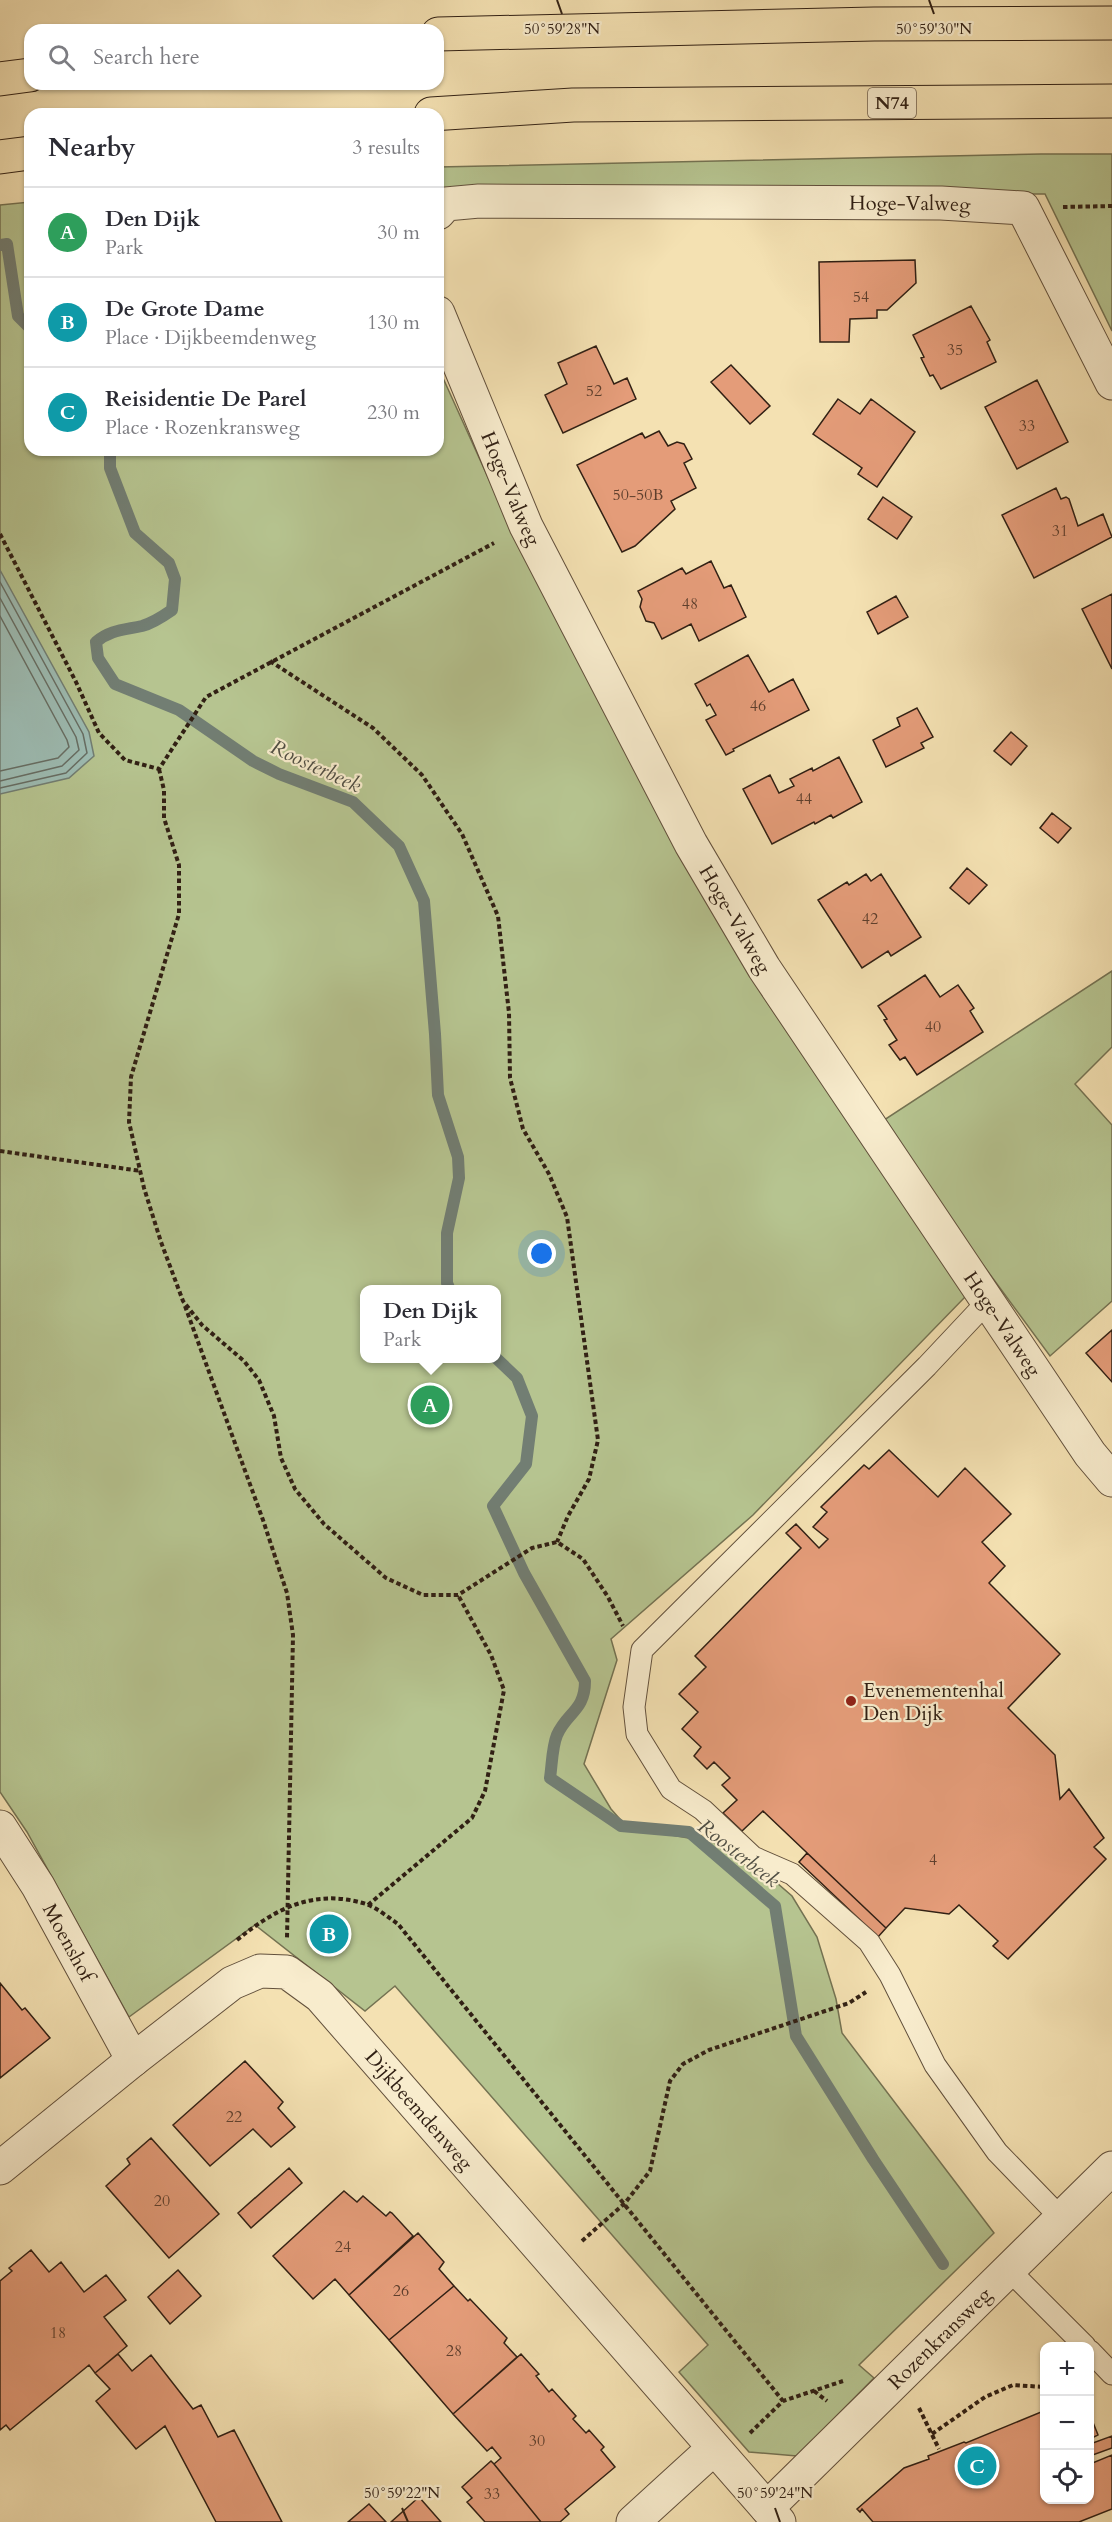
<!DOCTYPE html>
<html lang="en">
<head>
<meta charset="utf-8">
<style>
  body { margin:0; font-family:Cardo,serif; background:#f7f7f7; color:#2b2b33 }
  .controls { position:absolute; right:18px; bottom:18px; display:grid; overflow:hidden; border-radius:12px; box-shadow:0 2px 4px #0004 }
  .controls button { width:54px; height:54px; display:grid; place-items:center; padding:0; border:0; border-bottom:2px solid #e1e1e2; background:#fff; color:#2b2b33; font:30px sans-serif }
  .you { position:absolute; left:542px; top:1254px; width:21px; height:21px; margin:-15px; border:4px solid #fff; border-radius:50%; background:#1a73e8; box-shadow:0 0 0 9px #1a73e833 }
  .badge { display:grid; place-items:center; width:39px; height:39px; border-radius:50%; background:#2563eb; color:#fff; font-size:20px; font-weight:700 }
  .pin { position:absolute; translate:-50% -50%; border:3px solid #fff; box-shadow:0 2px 6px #0006 }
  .popup { position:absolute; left:360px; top:1285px; width:141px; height:78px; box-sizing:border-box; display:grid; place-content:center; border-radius:12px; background:#fff; filter:drop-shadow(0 2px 4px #0005); font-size:20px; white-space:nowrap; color:#7c7c81 }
  .popup b { font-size:22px; color:#2b2b33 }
  .popup::after { content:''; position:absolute; left:50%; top:100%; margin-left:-12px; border:12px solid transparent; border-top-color:#fff }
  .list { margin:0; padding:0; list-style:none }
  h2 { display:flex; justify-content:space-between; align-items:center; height:78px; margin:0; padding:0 24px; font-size:26px }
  h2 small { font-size:20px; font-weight:400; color:#7c7c81 }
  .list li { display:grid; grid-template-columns:39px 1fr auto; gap:18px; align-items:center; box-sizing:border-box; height:90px; padding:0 24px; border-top:2px solid #e1e1e2 }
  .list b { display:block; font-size:22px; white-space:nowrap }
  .list p { margin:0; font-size:20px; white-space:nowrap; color:#7c7c81 }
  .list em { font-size:20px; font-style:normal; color:#7c7c81 }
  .icon { flex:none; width:33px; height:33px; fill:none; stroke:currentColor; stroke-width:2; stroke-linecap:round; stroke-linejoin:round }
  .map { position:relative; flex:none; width:1112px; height:2522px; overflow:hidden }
  .search { position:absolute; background:#fff; box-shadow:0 2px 4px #0004; left:24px; top:24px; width:420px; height:66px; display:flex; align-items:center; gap:15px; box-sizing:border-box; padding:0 21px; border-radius:18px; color:#7c7c81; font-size:22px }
  .panel { position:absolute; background:#fff; box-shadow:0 2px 4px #0004; left:24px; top:108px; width:420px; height:348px; border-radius:18px }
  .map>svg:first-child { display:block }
  .green { fill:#b6c490; stroke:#747252; stroke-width:1.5; fill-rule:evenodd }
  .water { fill:#9dbcb3; stroke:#727e73; stroke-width:1.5 }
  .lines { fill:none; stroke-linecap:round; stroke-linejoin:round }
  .shore { stroke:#676e64; stroke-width:1.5 }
  .stream { stroke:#727e73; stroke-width:12 }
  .building { fill:#e49c79; stroke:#312014; stroke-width:1.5 }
  .lane-casing { stroke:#62503c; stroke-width:23 }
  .street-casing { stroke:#62503c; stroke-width:35 }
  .highway-casing { stroke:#312014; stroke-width:35 }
  .path { stroke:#312014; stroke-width:4; stroke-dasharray:4.5 3; stroke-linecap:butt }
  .lane { stroke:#f8eccd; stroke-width:21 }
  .street { stroke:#f8eccd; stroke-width:33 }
  .highway { stroke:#f4e1b2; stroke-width:33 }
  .ticks { fill:none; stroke:#312014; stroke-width:2 }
  .poi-dot { fill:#8f2418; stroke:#f8eccd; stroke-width:2 }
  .labels { text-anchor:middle; stroke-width:4.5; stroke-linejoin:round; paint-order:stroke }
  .number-label { font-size:16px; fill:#5e3f2d }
  .shield { fill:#f8eccd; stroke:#6d5d4c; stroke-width:1.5 }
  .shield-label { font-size:18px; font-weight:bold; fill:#312014 }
  .street-label { font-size:20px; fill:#312014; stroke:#f8eccd }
  .poi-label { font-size:20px; fill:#312014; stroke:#f8eccd; text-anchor:start }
  .water-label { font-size:21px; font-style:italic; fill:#514f44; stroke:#f8eccd }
  .ticks-label { font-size:15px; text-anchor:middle; fill:#312014; stroke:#f8eccd; stroke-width:4.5; stroke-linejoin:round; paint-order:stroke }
</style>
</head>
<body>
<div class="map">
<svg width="1112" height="2522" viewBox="0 0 1112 2522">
  <rect width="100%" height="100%" fill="#f4e1b2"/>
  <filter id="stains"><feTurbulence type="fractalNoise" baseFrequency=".00333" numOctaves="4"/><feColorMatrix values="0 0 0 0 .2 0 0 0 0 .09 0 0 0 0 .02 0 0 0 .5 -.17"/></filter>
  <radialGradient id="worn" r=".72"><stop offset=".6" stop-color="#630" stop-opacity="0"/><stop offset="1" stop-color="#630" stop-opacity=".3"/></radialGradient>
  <path class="green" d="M1041,154h71v177l-67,-137 -607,2v-29z
    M30,202v248h408v-83l77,170 248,459 203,300 -213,219 -142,124 6,21 -33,104 27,45 16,18 95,17 24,12 46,40 25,41 19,62 6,34 152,200 -135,132 15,13 -77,78 -48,-4 -70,-80 29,-27 -313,-359 -30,25 -110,-86 -126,92 -102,-185 -27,-40v-1587zM364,1290h132v68h-132z
    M1112,971v76l-37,37 37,41v176l-62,55 -153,-208 -16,-26z"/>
  <path class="water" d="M0,570l89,162 5,24 -25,22 -69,16z"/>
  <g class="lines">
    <path class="shore" d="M0,582l83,152 4,19 -21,20 -66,15
      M0,598l76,139 3,13 -17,16 -62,15
      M0,616l67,124 2,7 -11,11 -58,13"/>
    <path class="stream" d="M0,245l7,-1 11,72 12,12
      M110,450v18l25,65 34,30 6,16 -3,31c-10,7 -19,13 -30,16 -18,4 -32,4 -46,16l2,16 17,26 64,26 74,51 26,13 74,28 46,44 25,55 11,133 3,61 20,62 1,21 -12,55v50l3,7
      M496,1358l21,20 15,38 -6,48 -33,42 31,67 61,108c0,30 -18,31 -28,54 -5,12 -5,30 -7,43l71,48 68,6 86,74 21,130 77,123 70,105"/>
  </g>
  <path class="building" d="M915,260l1,23 -29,27h-10v8l-27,1 -1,23h-29l-1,-80z
    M971,306l19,34 -3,2 9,20 -55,27 -8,-14 -3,1 -9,-18 3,-1 -11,-22z
    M596,346l18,38 13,-6 9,21 -73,34 -18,-38 22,-11 -9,-21z
    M731,365l39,41 -20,18 -39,-42z
    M1037,380l31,62 -51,27 -32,-62z
    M838,399l22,15 11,-15 44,33 -38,55 -19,-13 4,-6 -49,-34z
    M659,431l9,15 9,-4 7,2 8,15 -8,4 12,25 -25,13 4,8 -40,37 -13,6 -45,-87 65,-32 3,5z
    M1056,488l5,11 5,-2 3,2 9,27 25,-12 9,23 -78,41 -32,-63z
    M883,497l29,20 -15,22 -29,-20z
    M711,561l13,27 7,-3 15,32 -47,24 -8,-17 -29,15 -8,-16 -8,-2 -6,-14 2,-8 -4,-8 44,-23 4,6z
    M1112,594v75l-30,-60z
    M896,596l12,21 -30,17 -11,-22z
    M748,655l21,37 24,-13 16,31 -76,39 1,2 -8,4 -20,-35 10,-5 -6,-11 -3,2 -12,-22z
    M917,708l16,29 -12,6 3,5 -38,19 -13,-27 27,-14 -3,-8z
    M1011,732l16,14 -16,19 -17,-14z
    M839,757l23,45 -29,16 -2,-3 -16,9 -1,-2 -42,22 -29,-55 27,-14 9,18 15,-7 -4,-7 22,-11 1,3z
    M1052,813l19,15 -13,15 -18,-15z
    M967,868l20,17 -18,19 -19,-16z
    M866,874l5,7 10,-7 40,63 -30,19 -3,-5 -26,17 -44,-68 29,-18 2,3z
    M925,975l15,22 18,-12 16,23 -4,3 13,21 -66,43 -12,-18 -5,3 -11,-15 8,-5 -13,-20 3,-1 -9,-13z
    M1112,1330v52l-26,-29z
    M889,1450l49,47 27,-29 46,46 -29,28 23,24 -16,17 71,71 -52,54 47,47 5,44 9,-10 35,49 -10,9 12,12 -98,100 -15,-13 5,-5 -39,-36 -10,9 -44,-6 -19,20 -123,-117 -21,20 -19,-18 14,-13 -15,-15 8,-7 -16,-16 -7,7 -13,-13 7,-9 -19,-18 16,-17 -19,-18 27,-27 -11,-11 106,-108 -15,-15 10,-9 23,24 9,-9 -15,-12 14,-15 -6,-5 43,-42 5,4z
    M807,1853l79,75 -8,9 -79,-75z
    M0,1983l22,27 3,-2 25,30 -50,40z
    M245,2061l38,41 -5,6 17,19 -24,20 -18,-18 -43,37 -37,-41z
    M151,2138l68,76 -50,44 -63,-72 24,-22 -3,-5z
    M289,2168l13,15 -51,45 -13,-15z
    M344,2191l13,11 6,-6 23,20 4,-4 2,1 21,23 -64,59 -14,-16 -22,20 -40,-43z
    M418,2233l26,29 -5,7 15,17 -65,54 -40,-45z
    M31,2250l18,22 12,-10 23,30 22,-17 20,25 -22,17 23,29 -32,27 -6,-8 -79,65 -4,-5 -6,5v-149l12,-10 -3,-3z
    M178,2270l23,26 -31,28 -22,-27z
    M454,2286l14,15 2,-2 37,39 -3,5 13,14 -64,57 -64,-74z
    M118,2354l14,17 19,-16 42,54 8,-4 17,32 16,-7 48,92h-66l-51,-96 -29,23 -40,-48 14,-12 -15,-16z
    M521,2354l18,20 -3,2 13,16 3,-3 24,27 -3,3 13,14 3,-3 15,17 -3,3 14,17 -50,42 4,5 -9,8h-19l-47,-58 7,-6 -9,-11 -5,4 -34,-37z
    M1041,2412l3,1v87h46v-36l22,-9v54l-33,13h-206l-11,-13 -2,3 -3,-3 47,-41 25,-9 -1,-3 36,-14 2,1z
    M1090,2415l8,20 -8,4z
    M1112,2436v12l-22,8v-12z
    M491,2461l3,3 47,58h-56l-18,-20 5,-4 -10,-11z
    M419,2497l22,25h-50z
    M369,2504l17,18h-38z"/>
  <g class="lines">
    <g class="lane-casing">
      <path id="lane" d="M988,1301l-61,65 -285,284 -8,57 3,27 34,55 32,21 50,47 39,17 77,68 21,33 45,90 62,87 64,66
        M1009,2270l76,76
        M1090,2351l22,23"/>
    </g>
    <g class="street-casing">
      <g id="street">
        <path id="s1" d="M438,213l8,-9 33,-3 462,2 82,5 89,175"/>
        <path id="s2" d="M438,313l88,213 165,318 73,124 326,486 22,26"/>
        <path id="s3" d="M0,1827l38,59 95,174"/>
        <path id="s4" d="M0,2168l133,-108 99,-77 28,-12 27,1 33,24 459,526"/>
        <path id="s5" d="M767,2508l345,-340"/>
        <path d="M633,2522l80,-73"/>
      </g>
    </g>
    <g class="highway-casing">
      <path id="highway" d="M438,34l436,-10 238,-1
        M0,79l30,-4
        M431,114l142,-9 539,-4
        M0,157l30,-4"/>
    </g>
    <path class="path" d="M1063,207l49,-1
      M0,534l76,148 23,51 26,27 34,9 47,-72 288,-154
      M270,661l103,67 49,47 40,59 36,82 11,97 1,65 13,51 26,45 18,43 31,223 -9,39 -21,37 -11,26
      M159,769l5,21v28l15,47v49l-48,163 -2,45 15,66 17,54 22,59 19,24 42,36 15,19 15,36 7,42 14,31 29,35 62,54 37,17h35l74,-47 25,-6 26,17 25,38 15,29
      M0,1151l141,20
      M185,1306l78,214 24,73 6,42 -6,303
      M368,1905l104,-87 13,-27 19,-101 -13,-35 -33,-60
      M237,1940c39,-32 78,-52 129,-36 11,4 22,13 32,20l385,477
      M582,2241l43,-38 25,-32 20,-90 13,-17 26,-14 140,-47 17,-11
      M814,2391l13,10
      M919,2408l20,41
      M750,2433l33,-32 60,-20
      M932,2434l53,-37 28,-12 31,2"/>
    <use href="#lane" class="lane"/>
    <use href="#street" class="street"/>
    <use href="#highway" class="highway"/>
  </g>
  <path class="ticks" d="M557,0l5,14M929,0l5,14M402,2508l6,14M775,2508l5,14"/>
  <circle class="poi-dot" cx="851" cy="1701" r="6"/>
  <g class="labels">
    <g class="number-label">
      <text x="861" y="302">54</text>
      <text x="955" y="355">35</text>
      <text x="594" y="396">52</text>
      <text x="1027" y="431">33</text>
      <text x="638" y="500">50-50B</text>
      <text x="1060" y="536">31</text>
      <text x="690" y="609">48</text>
      <text x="758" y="711">46</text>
      <text x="804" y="804">44</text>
      <text x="870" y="924">42</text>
      <text x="933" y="1032">40</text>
      <text x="933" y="1865">4</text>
      <text x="234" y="2122">22</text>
      <text x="162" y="2206">20</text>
      <text x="343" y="2252">24</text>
      <text x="401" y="2296">26</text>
      <text x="58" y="2338">18</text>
      <text x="454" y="2356">28</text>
      <text x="537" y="2446">30</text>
      <text x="492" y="2499">33</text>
    </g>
    <rect class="shield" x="868" y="88" width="48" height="30" rx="4.5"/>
    <g class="shield-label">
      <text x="892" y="109">N74</text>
    </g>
    <g class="street-label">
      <text dy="7" stroke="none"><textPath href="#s1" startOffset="476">Hoge-Valweg</textPath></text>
      <text dy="7" stroke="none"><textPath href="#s2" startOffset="190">Hoge-Valweg</textPath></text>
      <text dy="7" stroke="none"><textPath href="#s2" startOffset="676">Hoge-Valweg</textPath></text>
      <text dy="7" stroke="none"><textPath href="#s2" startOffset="1161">Hoge-Valweg</textPath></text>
      <text dy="7" stroke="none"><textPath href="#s3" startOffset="134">Moenshof</textPath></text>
      <text dy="7" stroke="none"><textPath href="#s4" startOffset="546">Dijkbeemdenweg</textPath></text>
      <text dy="7" stroke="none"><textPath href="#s5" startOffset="242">Rozenkransweg</textPath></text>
    </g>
    <g class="poi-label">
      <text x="863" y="1697">Evenementenhal<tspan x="863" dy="23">Den Dijk</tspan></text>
    </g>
    <g class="water-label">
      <text transform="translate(316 766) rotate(25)" y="7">Roosterbeek</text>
      <text transform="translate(739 1853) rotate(38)" y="7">Roosterbeek</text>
    </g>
  </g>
  <g class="ticks-label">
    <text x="562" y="34">50°59'28"N</text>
    <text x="934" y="34">50°59'30"N</text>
    <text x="402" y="2498">50°59'22"N</text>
    <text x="775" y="2498">50°59'24"N</text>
  </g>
  <rect width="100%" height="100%" filter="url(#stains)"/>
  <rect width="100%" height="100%" fill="url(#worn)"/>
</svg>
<div class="controls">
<button>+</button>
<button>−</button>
<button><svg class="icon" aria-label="locate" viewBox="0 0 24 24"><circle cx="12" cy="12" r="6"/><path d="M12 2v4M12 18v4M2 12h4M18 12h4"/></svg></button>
</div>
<div class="you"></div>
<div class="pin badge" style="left:430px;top:1405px;background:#2e9e5b">A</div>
<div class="popup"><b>Den Dijk</b>Park</div>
<div class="pin badge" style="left:329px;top:1934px;background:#0f9aa8">B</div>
<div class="pin badge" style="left:977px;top:2466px;background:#0f9aa8">C</div>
<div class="search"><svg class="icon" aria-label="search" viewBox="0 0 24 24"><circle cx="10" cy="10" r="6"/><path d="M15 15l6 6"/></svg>Search here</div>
<section class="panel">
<h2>Nearby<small>3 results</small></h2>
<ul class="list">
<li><span class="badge" style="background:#2e9e5b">A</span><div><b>Den Dijk</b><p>Park</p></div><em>30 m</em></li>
<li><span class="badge" style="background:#0f9aa8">B</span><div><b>De Grote Dame</b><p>Place · Dijkbeemdenweg</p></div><em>130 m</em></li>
<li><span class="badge" style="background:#0f9aa8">C</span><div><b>Reisidentie De Parel</b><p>Place · Rozenkransweg</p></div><em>230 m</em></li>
</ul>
</section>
</div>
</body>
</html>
